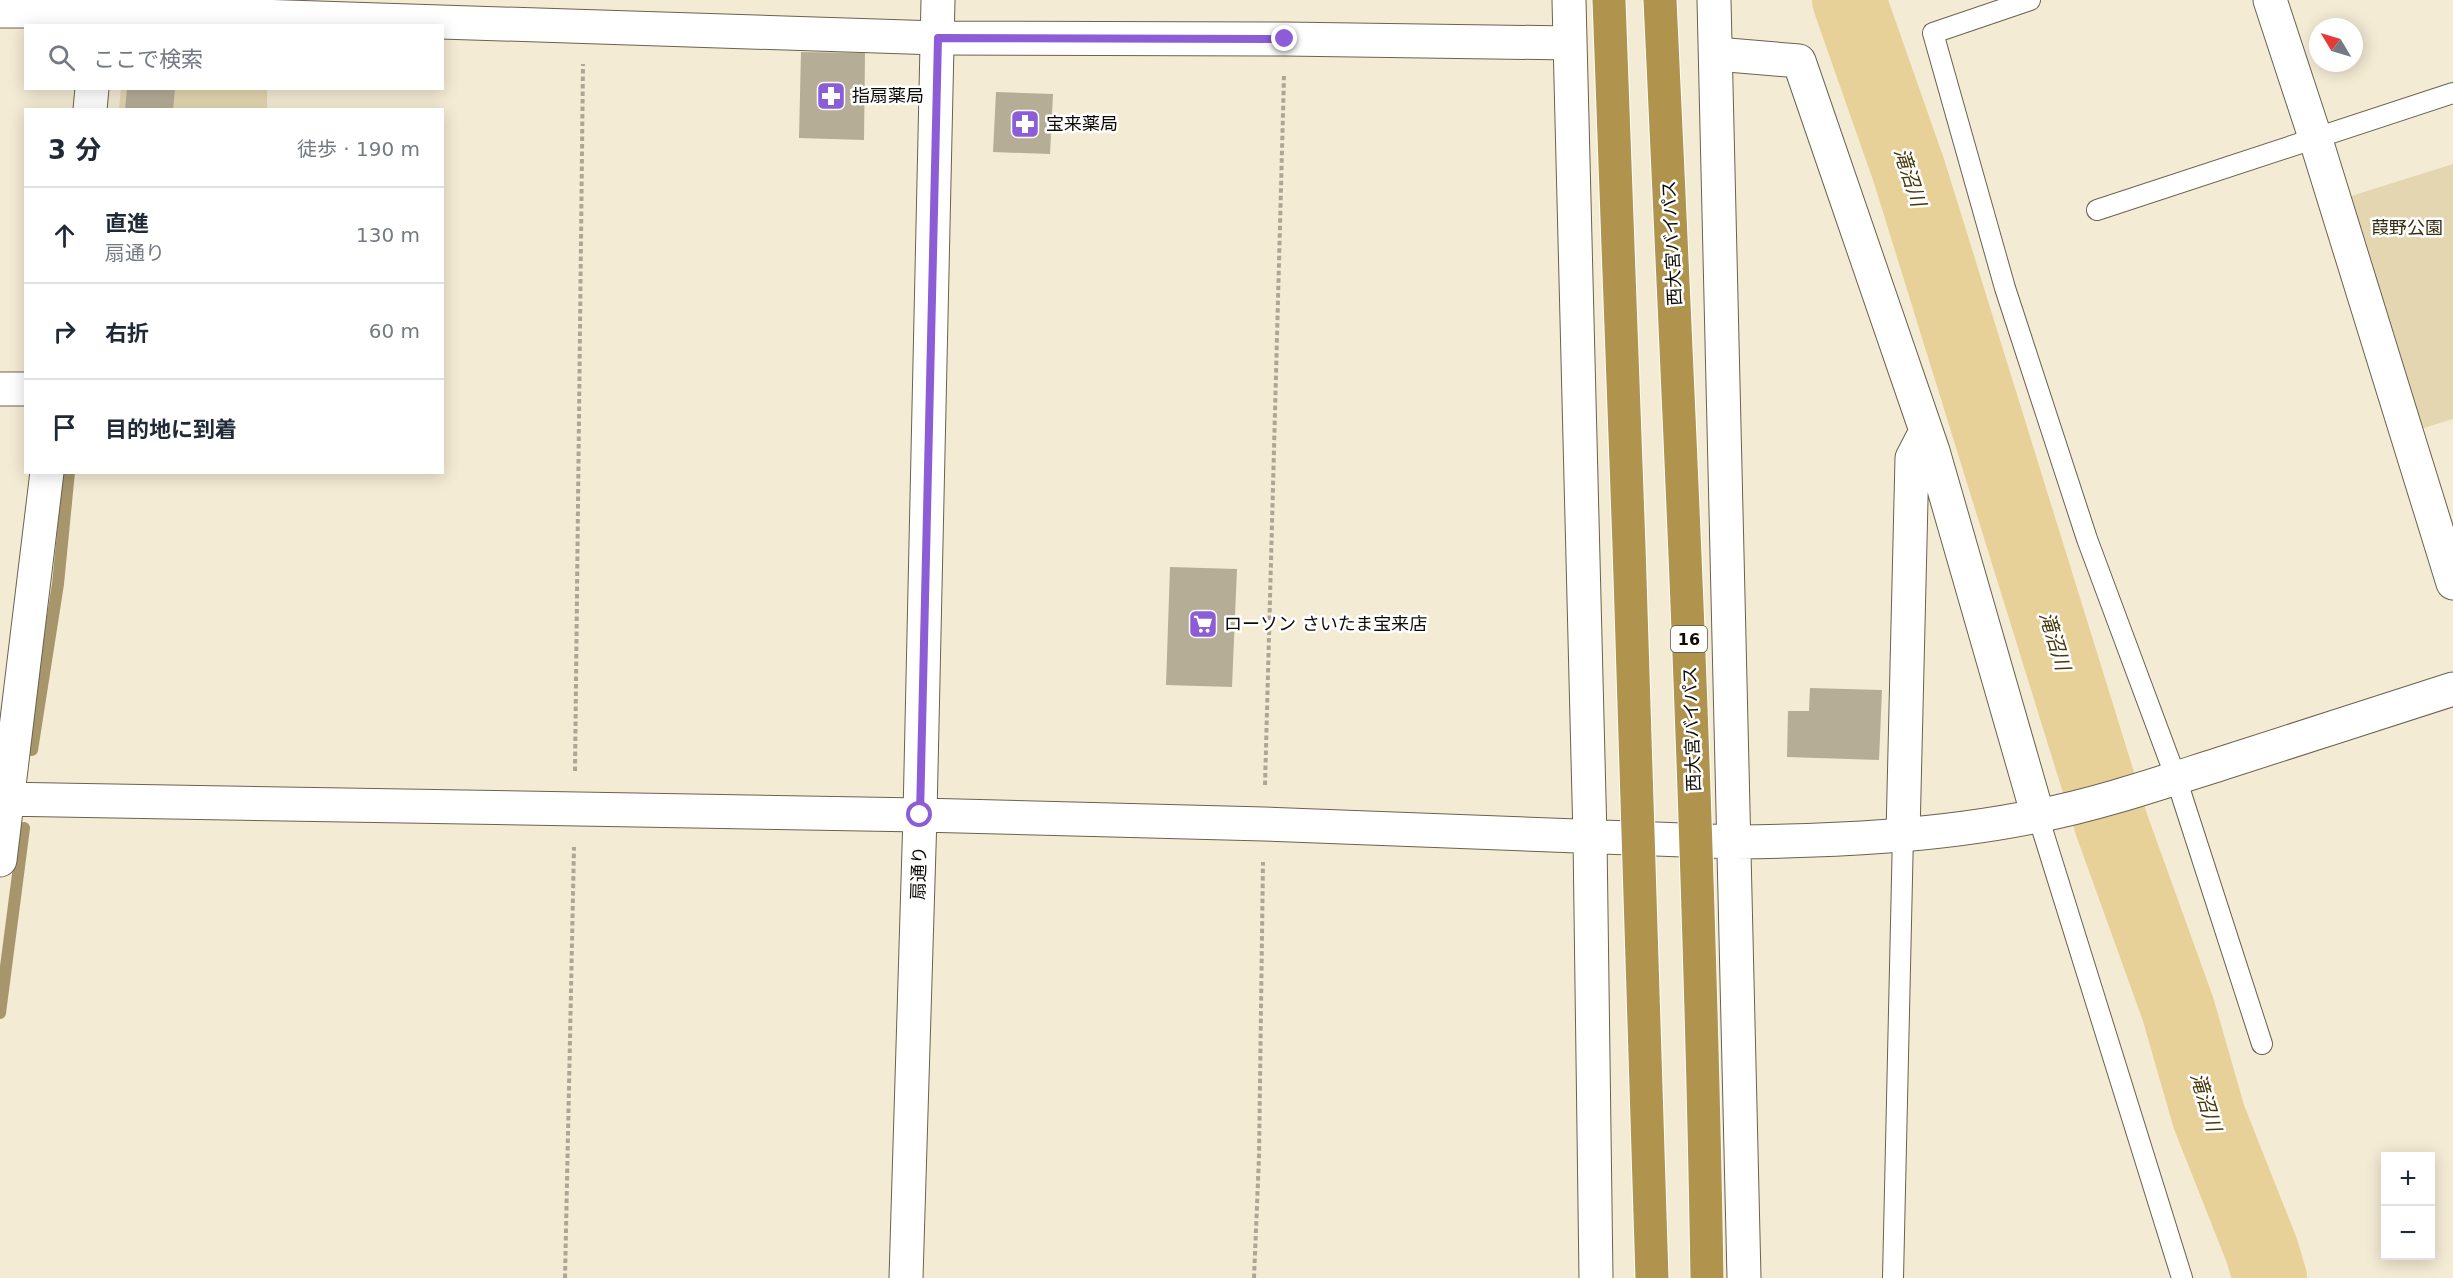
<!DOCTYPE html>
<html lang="ja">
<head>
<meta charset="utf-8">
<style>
  body { margin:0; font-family:"DejaVu Sans","Noto Sans JP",sans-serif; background:#f2f2f3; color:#1f2937 }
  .controls { position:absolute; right:18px; bottom:18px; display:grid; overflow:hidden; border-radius:0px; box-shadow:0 3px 15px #0003 }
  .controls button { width:54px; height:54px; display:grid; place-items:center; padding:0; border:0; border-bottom:2px solid #e0e1e3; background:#fff; color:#1f2937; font:30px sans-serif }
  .compass { position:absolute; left:2309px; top:18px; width:54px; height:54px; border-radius:50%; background:#fff; box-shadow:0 3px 15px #0003; rotate:308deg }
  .stop { position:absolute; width:18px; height:18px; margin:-14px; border:4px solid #8d5dd7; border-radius:50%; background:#fff }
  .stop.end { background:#8d5dd7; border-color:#fff; box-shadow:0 2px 6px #0008 }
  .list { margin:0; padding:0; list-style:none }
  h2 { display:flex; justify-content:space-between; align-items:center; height:78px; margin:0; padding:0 24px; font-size:26px }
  h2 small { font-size:20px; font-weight:400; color:#747a83 }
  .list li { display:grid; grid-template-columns:39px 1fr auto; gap:18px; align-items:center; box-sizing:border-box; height:96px; padding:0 24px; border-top:2px solid #e0e1e3 }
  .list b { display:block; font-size:22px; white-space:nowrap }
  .list p { margin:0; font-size:20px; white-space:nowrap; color:#747a83 }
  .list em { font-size:20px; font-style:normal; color:#747a83 }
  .icon { flex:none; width:33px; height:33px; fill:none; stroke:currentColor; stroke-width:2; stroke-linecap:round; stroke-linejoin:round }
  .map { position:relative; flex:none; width:2453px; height:1278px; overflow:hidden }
  .search { position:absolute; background:#fff; box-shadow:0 3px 15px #0003; left:24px; top:24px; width:420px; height:66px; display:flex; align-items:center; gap:15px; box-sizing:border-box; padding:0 21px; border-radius:0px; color:#747a83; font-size:22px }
  .panel { position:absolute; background:#fff; box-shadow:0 3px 15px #0003; left:24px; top:108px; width:420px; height:366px; border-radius:0px }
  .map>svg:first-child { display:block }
  .green { fill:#e4d6b1 }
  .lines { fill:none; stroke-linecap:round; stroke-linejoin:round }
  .stream { stroke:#a7966c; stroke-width:12 }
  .river { stroke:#e8d198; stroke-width:74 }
  .building { fill:#b6ad97 }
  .lane-casing { stroke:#6a624e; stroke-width:22 }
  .street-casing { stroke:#6a624e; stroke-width:35 }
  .secondary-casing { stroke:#6a624e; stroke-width:35 }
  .path { stroke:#ada695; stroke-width:4; stroke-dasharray:4.5 3; stroke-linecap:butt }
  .lane { stroke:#fff; stroke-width:20 }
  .street { stroke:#fff; stroke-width:33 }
  .secondary { stroke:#fff; stroke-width:33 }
  .highway-bridge-casing { stroke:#fff; stroke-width:35; stroke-linecap:butt }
  .highway-bridge { stroke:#b0944d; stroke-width:33 }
  .route { stroke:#8d5dd7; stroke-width:8 }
  .labels { text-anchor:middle; stroke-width:5; stroke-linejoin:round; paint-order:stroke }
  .shield { fill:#fff; stroke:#565450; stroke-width:1.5 }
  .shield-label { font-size:16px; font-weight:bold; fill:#0e0b05 }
  .poi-label { font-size:18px; fill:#0e0b05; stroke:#fff; text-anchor:start }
  .park-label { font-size:18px; fill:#362c12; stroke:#fff }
  .street-label { font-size:18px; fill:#0e0b05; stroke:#fff }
  .water-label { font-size:20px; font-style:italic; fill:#48380a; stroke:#fff }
</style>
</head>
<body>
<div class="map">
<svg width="2453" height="1278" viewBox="0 0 2453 1278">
  <rect width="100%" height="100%" fill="#f4ebd4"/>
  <path class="green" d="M121,89h146v20l-148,1z
    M2453,164v255l-32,10 -73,-232z"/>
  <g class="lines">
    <path class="stream" d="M32,750l26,-166 11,-112
      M0,1013l24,-185"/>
    <path class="river" d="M1849,0l60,171 203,655 66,183 31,108 53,134 8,27"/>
  </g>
  <path class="building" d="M801,52l64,1 -1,87 -65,-2z
    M127,88h48l-2,22h-48z
    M996,92l57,2 -3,60 -57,-2z
    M1170,567l67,2 -5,118 -66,-2z
    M1810,688l72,2 -3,70 -92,-3 1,-46h21z"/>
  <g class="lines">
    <g class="lane-casing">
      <path id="lane" d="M2030,0l-97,33 72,255 82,251 89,239 86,266
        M2097,210l356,-117
        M2038,816l144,462
        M1893,1278l10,-444"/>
    </g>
    <g class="street-casing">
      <path id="street" d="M2270,0l45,137 138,446
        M0,11h102l836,27 347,1 284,4
        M1716,54l83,7 134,390 105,365
        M90,110l2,-22
        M0,389h26
        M0,799l920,16
        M1903,834l9,-376 14,-27
        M0,860l47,-388"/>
    </g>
    <g class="secondary-casing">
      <path id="secondary" d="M1569,0l21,838 6,440
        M1714,0l30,1278
        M920,815l344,9 471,18c101,-1 204,-6 302,-26 62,-12 123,-33 183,-52 78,-25 155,-50 233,-75
        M906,1278l14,-463 18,-815"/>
    </g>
    <path class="path" d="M575,771l8,-707
      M1265,785l19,-709
      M565,1278l9,-431
      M1254,1278l5,-121 4,-295"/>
    <use href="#lane" class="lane"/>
    <use href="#street" class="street"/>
    <use href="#secondary" class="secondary"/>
    <g class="highway-bridge-casing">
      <path id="highway-bridge" d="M1609,0l20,546 23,732
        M1660,0c20,426 40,852 47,1278"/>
    </g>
    <use href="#highway-bridge" class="highway-bridge"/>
  </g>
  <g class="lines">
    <path class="route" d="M920,815l18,-777 347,1"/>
  </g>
  <defs>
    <g id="pharmacy-square" transform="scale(1.5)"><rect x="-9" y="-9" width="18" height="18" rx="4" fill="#8d5dd7" stroke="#fff"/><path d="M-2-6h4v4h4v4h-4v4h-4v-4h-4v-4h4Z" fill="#fff"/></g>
    <g id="supermarket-square" transform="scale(1.5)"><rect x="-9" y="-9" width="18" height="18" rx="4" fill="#8d5dd7" stroke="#fff"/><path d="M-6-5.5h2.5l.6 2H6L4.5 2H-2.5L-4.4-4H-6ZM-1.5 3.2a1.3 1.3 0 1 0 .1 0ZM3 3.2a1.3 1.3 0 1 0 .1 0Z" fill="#fff"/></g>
  </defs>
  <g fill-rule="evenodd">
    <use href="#pharmacy-square" x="831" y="96"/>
    <use href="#pharmacy-square" x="1025" y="124"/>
    <use href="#supermarket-square" x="1203" y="624"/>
  </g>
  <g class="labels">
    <rect class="shield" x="1671" y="626" width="36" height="26" rx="4.5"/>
    <g class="shield-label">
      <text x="1689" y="645">16</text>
    </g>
    <g class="poi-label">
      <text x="852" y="102">指扇薬局</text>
      <text x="1046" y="130">宝来薬局</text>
      <text x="1224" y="630">ローソン さいたま宝来店</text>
    </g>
    <g class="park-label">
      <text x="2407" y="234">葭野公園</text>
    </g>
    <g class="street-label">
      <text transform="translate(1672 243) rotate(-93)" y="6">西大宮バイパス</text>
      <text transform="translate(1692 729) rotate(-92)" y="6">西大宮バイパス</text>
      <text transform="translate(919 873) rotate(-88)" y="6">扇通り</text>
    </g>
    <g class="water-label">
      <text transform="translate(1910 177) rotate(72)" y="7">滝沼川</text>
      <text transform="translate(2055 641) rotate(73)" y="7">滝沼川</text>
      <text transform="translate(2206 1102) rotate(73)" y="7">滝沼川</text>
    </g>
  </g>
</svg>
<div class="controls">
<button>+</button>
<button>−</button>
</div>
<svg class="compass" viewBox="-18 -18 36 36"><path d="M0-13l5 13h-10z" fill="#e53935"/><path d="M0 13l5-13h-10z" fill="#747a83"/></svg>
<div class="stop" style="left:920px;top:815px"></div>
<div class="stop end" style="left:1285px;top:39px"></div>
<div class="search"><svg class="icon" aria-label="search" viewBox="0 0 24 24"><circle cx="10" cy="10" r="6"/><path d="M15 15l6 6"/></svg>ここで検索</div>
<section class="panel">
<h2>3 分<small>徒歩 · 190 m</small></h2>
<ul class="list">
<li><svg class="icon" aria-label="ahead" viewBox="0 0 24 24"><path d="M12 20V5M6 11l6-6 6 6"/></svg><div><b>直進</b><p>扇通り</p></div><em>130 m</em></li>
<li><svg class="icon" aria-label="right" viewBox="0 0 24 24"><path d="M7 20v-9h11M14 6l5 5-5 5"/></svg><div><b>右折</b></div><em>60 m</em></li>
<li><svg class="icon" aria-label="arrive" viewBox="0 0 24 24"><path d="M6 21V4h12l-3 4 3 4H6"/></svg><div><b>目的地に到着</b></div></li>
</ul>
</section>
</div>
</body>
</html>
